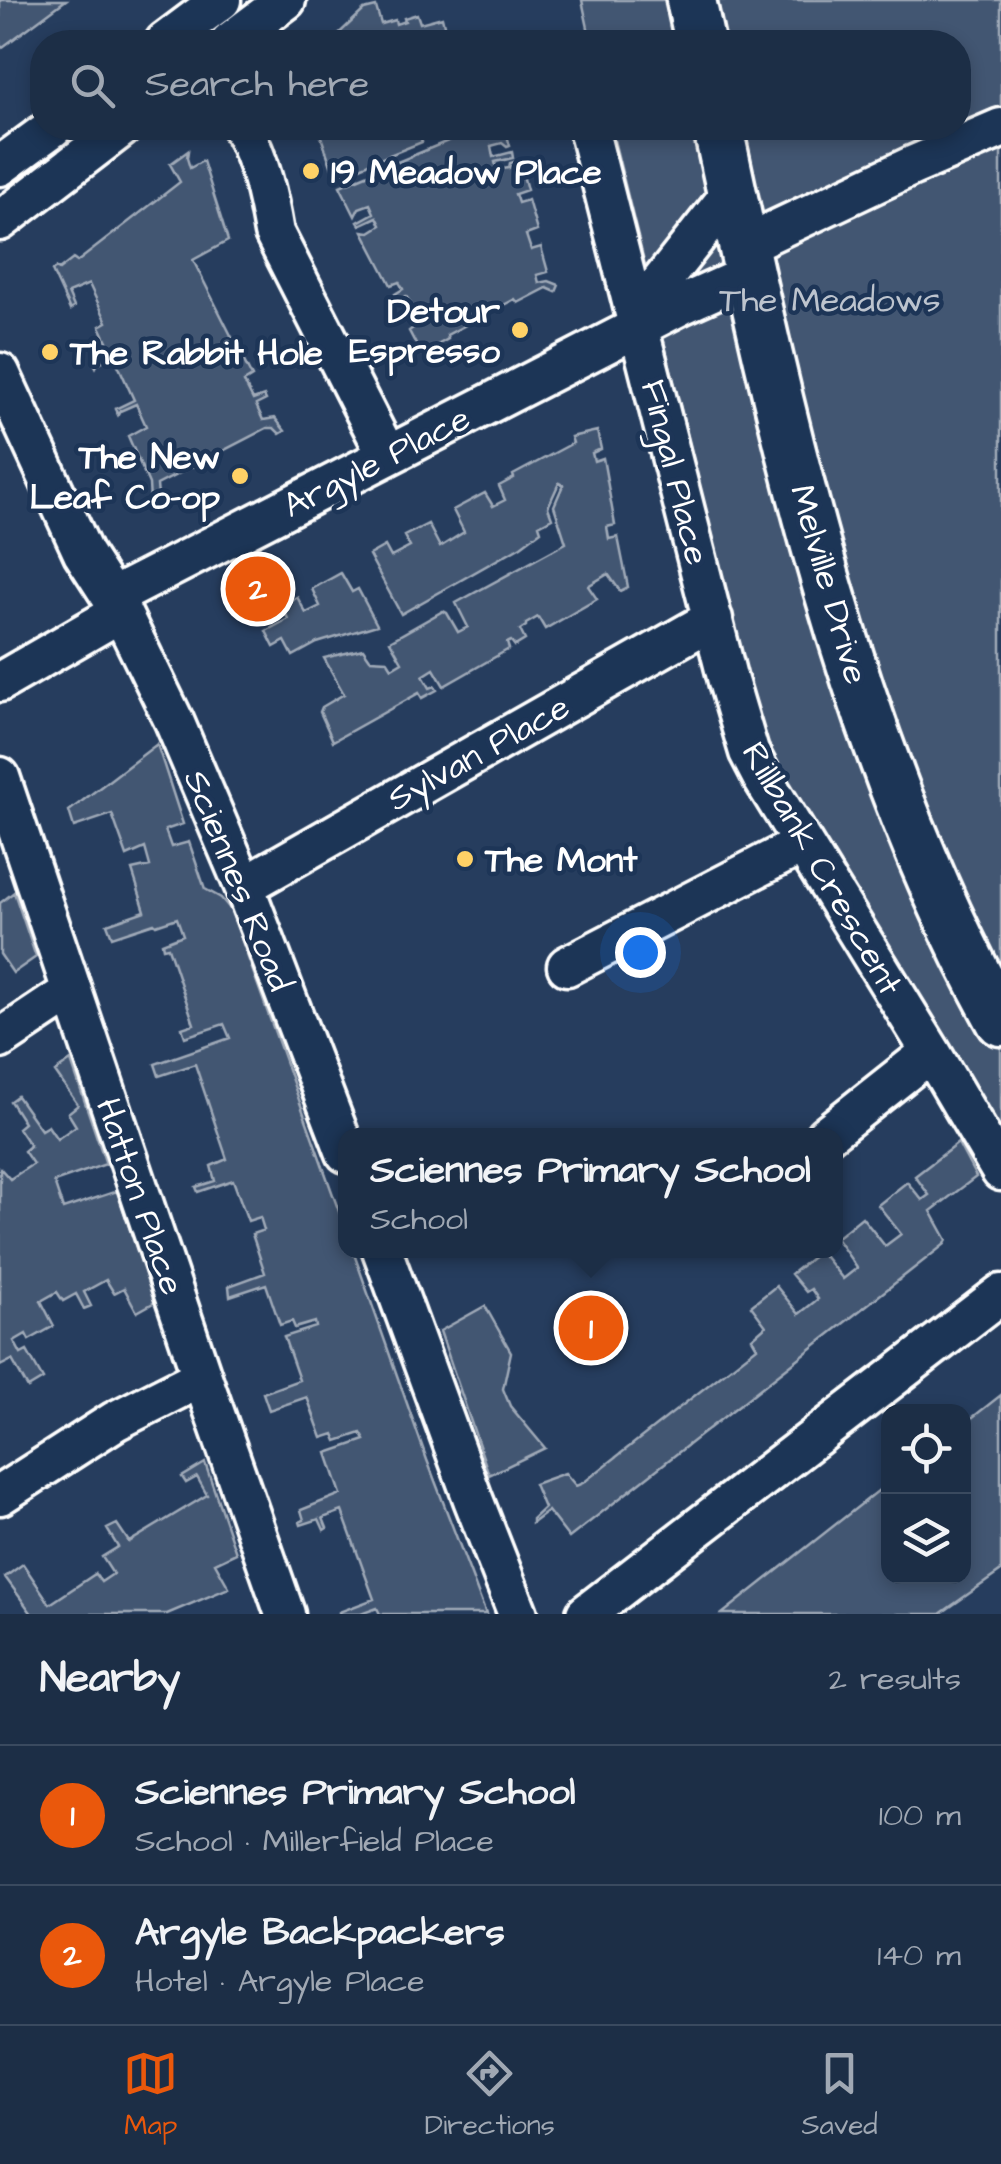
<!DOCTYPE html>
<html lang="en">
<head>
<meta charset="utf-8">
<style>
  body { margin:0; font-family:"Architects Daughter",sans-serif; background:#25364d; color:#f1f3f6 }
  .controls { position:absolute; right:30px; bottom:30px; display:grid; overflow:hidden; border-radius:20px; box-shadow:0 5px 15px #0003 }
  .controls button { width:90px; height:90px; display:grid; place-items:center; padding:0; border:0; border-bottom:2px solid #3a4a5f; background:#1c2e46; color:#f1f3f6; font:50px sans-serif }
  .you { position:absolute; left:640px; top:952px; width:35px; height:35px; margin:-25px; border:8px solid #fff; border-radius:50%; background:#1a73e8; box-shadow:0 0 0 15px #1a73e833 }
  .badge { display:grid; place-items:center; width:65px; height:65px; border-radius:50%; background:#ea580c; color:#fff; font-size:32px; font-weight:700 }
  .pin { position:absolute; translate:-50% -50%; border:5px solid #fff; box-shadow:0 2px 10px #0006 }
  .popup { position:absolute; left:338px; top:1128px; width:505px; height:130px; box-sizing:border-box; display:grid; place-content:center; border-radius:20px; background:#1c2e46; filter:drop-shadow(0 2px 8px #0005); font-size:32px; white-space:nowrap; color:#a0a8b3 }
  .popup b { font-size:38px; color:#f1f3f6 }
  .popup::after { content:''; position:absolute; left:50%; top:100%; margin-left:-20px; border:20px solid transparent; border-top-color:#1c2e46 }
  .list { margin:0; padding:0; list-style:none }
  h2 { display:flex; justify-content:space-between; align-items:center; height:130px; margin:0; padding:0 40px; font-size:42px }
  h2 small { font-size:32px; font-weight:400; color:#a0a8b3 }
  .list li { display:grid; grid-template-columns:65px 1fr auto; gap:30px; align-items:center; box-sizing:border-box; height:140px; padding:0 40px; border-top:2px solid #3a4a5f }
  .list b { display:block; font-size:38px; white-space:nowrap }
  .list p { margin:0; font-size:32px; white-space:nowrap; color:#a0a8b3 }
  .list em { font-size:32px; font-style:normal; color:#a0a8b3 }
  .icon { flex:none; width:55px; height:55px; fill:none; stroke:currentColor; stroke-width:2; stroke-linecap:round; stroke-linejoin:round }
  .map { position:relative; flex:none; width:1001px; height:1614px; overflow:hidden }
  .search { position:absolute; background:#1c2e46; box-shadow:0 5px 15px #0003; left:30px; right:30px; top:30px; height:110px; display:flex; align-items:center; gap:25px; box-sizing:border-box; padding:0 35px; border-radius:40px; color:#a0a8b3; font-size:38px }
  .sheet { height:410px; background:#1c2e46 }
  nav { display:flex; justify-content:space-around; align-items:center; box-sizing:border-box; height:140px; border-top:2px solid #3a4a5f; background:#1c2e46; font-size:28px; color:#a0a8b3 }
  nav a { display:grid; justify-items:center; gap:5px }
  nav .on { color:#ea580c }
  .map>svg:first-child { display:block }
  .green { fill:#425672; stroke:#a0aab8; stroke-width:2.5 }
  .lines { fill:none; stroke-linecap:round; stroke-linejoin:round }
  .minor-casing { stroke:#fff; stroke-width:45 }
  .major-casing { stroke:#fff; stroke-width:55 }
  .minor { stroke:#1d3557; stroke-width:38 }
  .major { stroke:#1d3557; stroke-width:48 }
  .poi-dot { fill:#ffd166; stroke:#1d3557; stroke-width:4 }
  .labels { text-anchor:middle; stroke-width:9; stroke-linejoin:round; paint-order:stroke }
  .poi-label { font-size:35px; font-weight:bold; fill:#fff; stroke:#1d3557; text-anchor:start }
  .park-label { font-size:35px; fill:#bdc4ce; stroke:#1d3557 }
  .street-label { font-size:35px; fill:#fff; stroke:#1d3557 }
</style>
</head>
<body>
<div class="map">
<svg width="1001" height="1614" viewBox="0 0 1001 1614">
  <rect width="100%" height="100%" fill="#263d5e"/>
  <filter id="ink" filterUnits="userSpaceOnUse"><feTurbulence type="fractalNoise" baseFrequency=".01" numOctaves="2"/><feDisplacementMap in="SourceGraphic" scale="20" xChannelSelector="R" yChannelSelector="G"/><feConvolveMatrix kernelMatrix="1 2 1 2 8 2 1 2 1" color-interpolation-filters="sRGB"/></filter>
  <g filter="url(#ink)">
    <path class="green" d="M0,0h66l-66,49z
      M582,0h419v1153l-233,-393 -157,-632h347v-86h-367z
      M376,7l5,17 14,-4 1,4 9,-3 -1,-3 13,-4 3,9 22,-6 6,25h-118l34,-32z
      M318,128h99l5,14 -87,35z
      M479,128h26l5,18 -3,1 -5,-4 -11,3 2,11 19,-5 1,6 -18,4 2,8 12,-2 1,-5 4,-1 2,5 6,4 5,19 -12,4 3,9 10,-3 9,31 -11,4 5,15 10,-3 7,25 -11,3 2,8 10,-2 10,4 -3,7 -9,-4 -29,15 -3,-4 -68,36 1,4 -27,15 -12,-23 4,-3 -11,-21 8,-5 -4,-6 -8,4 -3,-6 8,-5 -4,-7 -8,3 -28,-54 7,1 11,-7 -4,-8 -17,8 -2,-3 16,-9 -4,-9 -11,4 -4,8 -15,-30z
      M188,151l-1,7 3,10 13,-7 25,80 -35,19 59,117 -8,5 9,18 11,-4 2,4 -10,5 7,15 12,-2 10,13 -5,3 -6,-6h-7l-110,57 1,12 -8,5 -1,-18 -21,-48 18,-10 -10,-22 -16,7 -2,4 -3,-6 19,-9 -20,-44 -16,7 -2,4 -3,-6 19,-9 -12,-26 7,-4 -18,-38 -21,9 6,14 -4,3 -18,-39 4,-3 3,2 14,-11 4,3 103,-80 -10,-18z
      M597,431l4,18 -9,4 2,8 9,-3 12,67 -8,2 2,12 9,-2 10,50 -8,4 -12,-17 -20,12 9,13 -52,30 -7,-12 -12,7v2l-6,4 5,10 -10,6 -4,-5 -4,2 2,6 -65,37 -10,-17 -11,7 7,12 5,-2 2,4 -15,8 -3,-5 -86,48 -13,-29 2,-5 22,-13 -20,-36 39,-9 7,10 17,1 5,8 10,-6 -12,-21 53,-30 4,2 11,19 10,-5 -12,-24 110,-60 -12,-37 9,-21 -4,-2 -11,24 4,11 -13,7 2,6 -20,15 -120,68 -32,-59 16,-9 6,11 19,-10 -6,-11 24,-12 12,23 24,-15 -11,-22 32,-17 8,13 12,-6 -6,-14 15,-8 -1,-3 60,-32 -2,-6z
      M341,573l11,19 6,-3 19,36 -60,18 -24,13 -8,-15 -11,6 -8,-16 22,-12 -6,-14 15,-8 9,16 14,-7 -8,-17z
      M157,744l26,80 -18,6 6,17 18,-5 16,47 16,9 10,12 115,321v19l7,1 74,209 59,154h-106l-3,-6 -16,6h-22v-2l35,-13 -32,-88 -19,7 4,10 -3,2 -5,-11 -18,6 -1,-3 4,-2 -3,-10 40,-16 -14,-41 38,-13 -4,-7 -24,8 -3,-7 -12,4 -15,-41 -38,13 -6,-17 36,-13 -15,-43 32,-10 -1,-5 -20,6 -3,-7 -12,4 -14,-41 -36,12 -1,-10 36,-13 -13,-39 12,-4 -4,-13 -12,4 -15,-41 -35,12 -2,-5 19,-6 -4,-15 16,-7 -32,-95 -36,12 -4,-12 75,-26 -6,-14 -39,13 -3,-9 12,-4 -26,-77 -5,1 -1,-5 21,-8 -6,-17 -21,7 -2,-2 -42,14 -5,-13 38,-13 -13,-41 18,-4 -5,-18 -18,8 -15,-42 -38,13 -5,-16z
      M14,892l22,65 -23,16 -13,-19v-51z
      M71,1061l35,103 -52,18 9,27 54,-18 38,111 -18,10 -13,-24 -10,5 -8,-13 -22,12 7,14 -7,3 -8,-15 -13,7 -6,-9 -16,9 13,25 -25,14 -3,-6 -12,7 7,13 6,-3 16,28 -15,9 -16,-28 -12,6v-198l10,11 23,-15 -9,-13 6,-5 -12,-18 6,-5 -14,-22 7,-5 24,34 7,-4 9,13 19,-13 -8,-13 10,-8 -23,-33z
      M958,1143l18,34 -45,34 16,29 -2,4 -376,294 -21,-27 -16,12v-4l12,-11 -10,-24 31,-11 11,13 7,-3 174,-136 -5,-9 14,-12 -15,-20 25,-20 23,28 19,-15 -7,-10 -5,3 -15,-18 29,-23 23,28 14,-11 -21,-30 26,-21 23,29 16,-12 -23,-29 29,-23 15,18 7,-5 -14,-19z
      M485,1306l26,46 -8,37 7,17 35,42 -56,27 -49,-144z
      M1001,1395v176l-61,43h-218l166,-131v93h76v-152z
      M205,1463l31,90 -21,10 14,25 -62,26h-135l-27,-37 18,-13 27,40 45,-30 6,8 12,-8 -11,-17 16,-10 -11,-18 10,-5 12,18 78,-47 -10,-18 -11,6 -4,-6z"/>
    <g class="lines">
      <g class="minor-casing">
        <path id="minor" d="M165,42l56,-42
          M230,42l56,-42
          M242,128c18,32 26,69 32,105l113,222
          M588,128l140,553 21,71 13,25 169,275 70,119
          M0,166l52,-38
          M0,221l121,-93
          M744,245l168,-79 89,-38
          M640,326l17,-39 75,-95
          M0,373l83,180 38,59 53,109 70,165 102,267
          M113,597l568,-292 69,-31
          M0,682l121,-70
          M0,777l202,600 83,237
          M244,886l469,-267
          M567,966l236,-122
          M0,1039l72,-48
          M825,1136l106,-84
          M382,1250l91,249 45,115
          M0,1495l115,-74 87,-44
          M586,1614l415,-320"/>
      </g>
      <g class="major-casing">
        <path id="major" d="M691,0l9,42
          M718,128c64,302 133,621 283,893"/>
      </g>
      <use href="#minor" class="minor"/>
      <use href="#major" class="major"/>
    </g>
  </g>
  <g class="poi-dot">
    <circle cx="311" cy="171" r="10"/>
    <circle cx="520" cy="330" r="10"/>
    <circle cx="50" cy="352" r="10"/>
    <circle cx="240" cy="476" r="10"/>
    <circle cx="465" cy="859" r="10"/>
  </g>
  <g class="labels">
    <g class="poi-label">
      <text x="331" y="183">19 Meadow Place</text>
      <text x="500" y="322" text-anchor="end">Detour<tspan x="500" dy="40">Espresso</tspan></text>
      <text x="70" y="364">The Rabbit Hole</text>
      <text x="220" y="468" text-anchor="end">The New<tspan x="220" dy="40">Leaf Co-op</tspan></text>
      <text x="485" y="871">The Mont</text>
    </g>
    <g class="park-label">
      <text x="830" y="311">The Meadows</text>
    </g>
    <g class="street-label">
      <text transform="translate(376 461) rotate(-27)" y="12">Argyle Place</text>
      <text transform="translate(676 472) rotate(76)" y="12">Fingal Place</text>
      <text transform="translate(830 584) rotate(74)" y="12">Melville Drive</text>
      <text transform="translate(478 752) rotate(-29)" y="12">Sylvan Place</text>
      <text transform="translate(823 868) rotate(60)" y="12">Rillbank Crescent</text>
      <text transform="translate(239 880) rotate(68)" y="12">Sciennes Road</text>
      <text transform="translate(141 1196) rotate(71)" y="12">Hatton Place</text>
    </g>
  </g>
</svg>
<div class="controls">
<button><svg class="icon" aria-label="locate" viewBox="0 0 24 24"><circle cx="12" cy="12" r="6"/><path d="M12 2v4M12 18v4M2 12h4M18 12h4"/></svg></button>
<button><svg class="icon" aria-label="layers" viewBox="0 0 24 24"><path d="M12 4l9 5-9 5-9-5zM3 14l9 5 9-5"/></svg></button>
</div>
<div class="you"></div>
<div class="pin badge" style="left:591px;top:1328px">1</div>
<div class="popup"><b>Sciennes Primary School</b>School</div>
<div class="pin badge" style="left:258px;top:589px">2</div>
<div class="search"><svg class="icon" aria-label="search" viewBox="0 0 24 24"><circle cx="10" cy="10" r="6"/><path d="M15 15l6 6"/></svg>Search here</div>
</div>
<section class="sheet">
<h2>Nearby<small>2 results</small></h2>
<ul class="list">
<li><span class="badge">1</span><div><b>Sciennes Primary School</b><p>School · Millerfield Place</p></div><em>100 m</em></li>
<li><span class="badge">2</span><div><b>Argyle Backpackers</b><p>Hotel · Argyle Place</p></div><em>140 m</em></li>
</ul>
</section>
<nav>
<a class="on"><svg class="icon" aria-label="map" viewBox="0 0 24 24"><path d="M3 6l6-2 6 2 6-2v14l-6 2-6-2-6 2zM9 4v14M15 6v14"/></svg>Map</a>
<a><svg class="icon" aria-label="directions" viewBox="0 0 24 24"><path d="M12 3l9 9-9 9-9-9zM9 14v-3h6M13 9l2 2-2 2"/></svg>Directions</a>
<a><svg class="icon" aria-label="saved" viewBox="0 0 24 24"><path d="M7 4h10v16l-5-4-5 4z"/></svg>Saved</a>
</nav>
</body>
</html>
